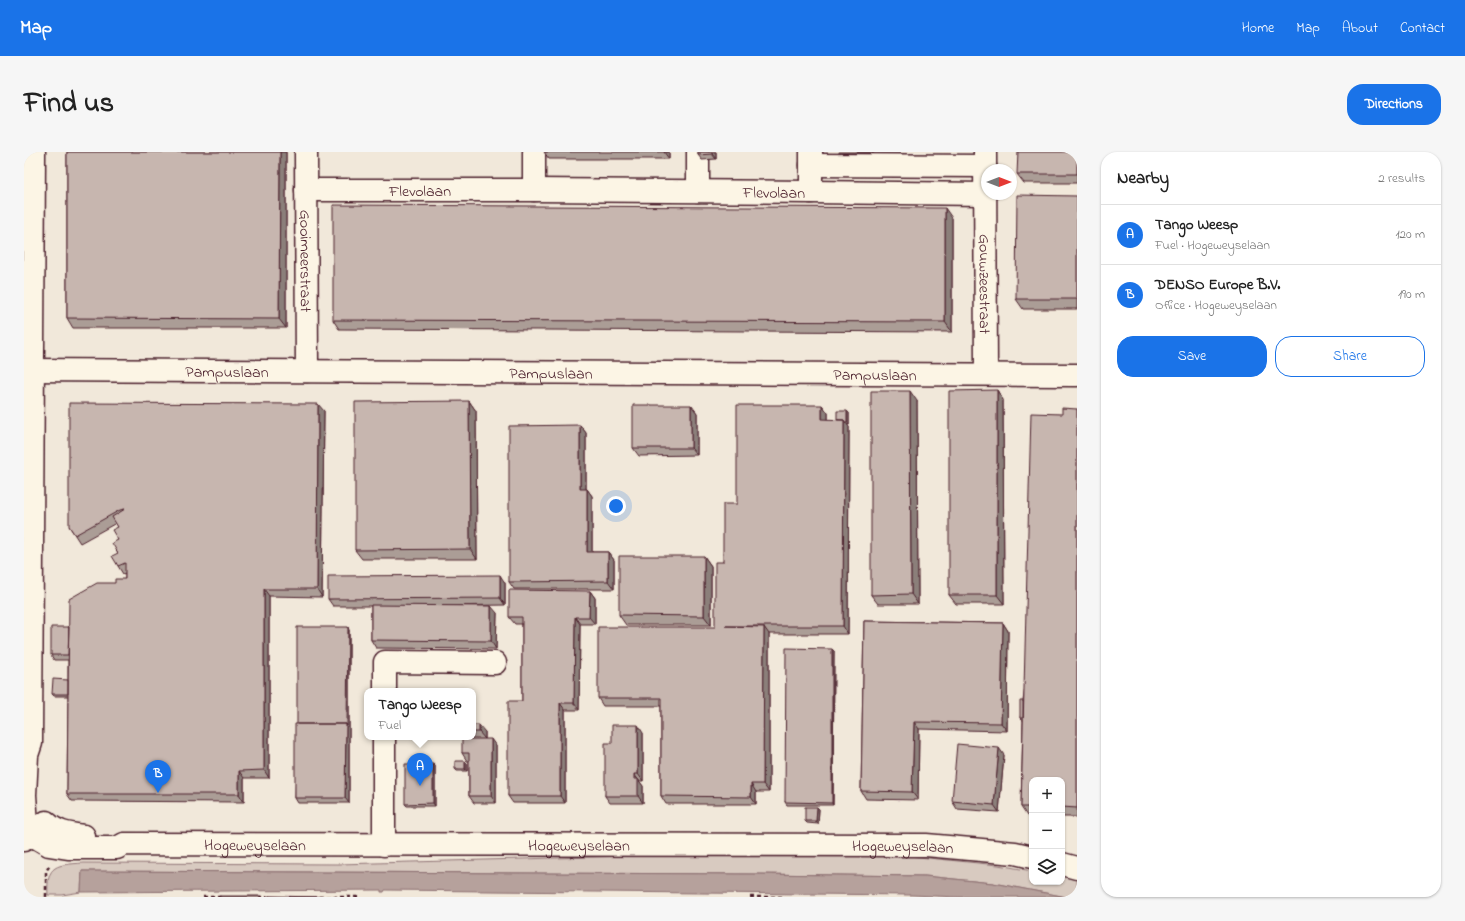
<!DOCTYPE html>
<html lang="en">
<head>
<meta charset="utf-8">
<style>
  body { margin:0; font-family:"Indie Flower",sans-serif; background:#f6f6f6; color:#222 }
  .controls { position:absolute; right:12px; bottom:12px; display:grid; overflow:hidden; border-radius:8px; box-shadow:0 1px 3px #0004 }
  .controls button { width:36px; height:36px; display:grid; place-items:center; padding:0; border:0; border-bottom:1px solid #e0e0e0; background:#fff; color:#222; font:20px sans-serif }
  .compass { position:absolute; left:957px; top:12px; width:36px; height:36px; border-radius:50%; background:#fff; box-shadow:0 1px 3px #0004; rotate:90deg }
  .you { position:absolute; left:592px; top:354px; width:14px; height:14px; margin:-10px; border:3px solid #fff; border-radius:50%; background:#1a73e8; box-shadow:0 0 0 6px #1a73e833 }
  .badge { display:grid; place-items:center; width:26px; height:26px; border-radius:50%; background:#1a73e8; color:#fff; font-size:13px; font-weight:700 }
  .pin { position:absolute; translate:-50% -33px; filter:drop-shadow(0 1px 2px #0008) }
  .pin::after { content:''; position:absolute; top:21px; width:14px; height:12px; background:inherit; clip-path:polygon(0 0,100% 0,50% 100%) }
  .popup { position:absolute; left:340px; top:536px; width:112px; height:52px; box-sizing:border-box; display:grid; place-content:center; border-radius:8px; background:#fff; filter:drop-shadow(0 1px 3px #0005); font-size:13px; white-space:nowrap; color:#767676 }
  .popup b { font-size:15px; color:#222 }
  .popup::after { content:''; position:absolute; left:50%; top:100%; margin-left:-8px; border:8px solid transparent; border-top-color:#fff }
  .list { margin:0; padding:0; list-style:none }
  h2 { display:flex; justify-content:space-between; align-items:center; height:52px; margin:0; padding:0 16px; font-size:17px }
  h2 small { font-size:13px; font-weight:400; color:#767676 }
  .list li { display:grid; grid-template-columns:26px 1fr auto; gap:12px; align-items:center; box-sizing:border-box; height:60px; padding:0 16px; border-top:1px solid #e0e0e0 }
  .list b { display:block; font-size:15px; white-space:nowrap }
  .list p { margin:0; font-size:13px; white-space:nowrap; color:#767676 }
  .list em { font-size:13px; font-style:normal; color:#767676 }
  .actions { display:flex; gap:8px; padding:12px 16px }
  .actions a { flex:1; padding:9px 0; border:1px solid #1a73e8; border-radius:16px; text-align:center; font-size:14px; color:#1a73e8 }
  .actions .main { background:#1a73e8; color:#fff }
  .icon { flex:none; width:22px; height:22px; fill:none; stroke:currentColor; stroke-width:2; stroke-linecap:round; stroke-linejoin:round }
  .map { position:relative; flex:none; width:1053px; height:745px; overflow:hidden; border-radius:16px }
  header { display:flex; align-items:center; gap:24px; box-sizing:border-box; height:56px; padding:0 20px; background:#1a73e8; color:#fff }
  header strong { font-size:19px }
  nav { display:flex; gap:22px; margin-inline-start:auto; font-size:14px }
  .intro { display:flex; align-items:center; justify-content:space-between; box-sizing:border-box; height:96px; padding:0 24px }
  h1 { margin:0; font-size:28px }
  .button { padding:10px 18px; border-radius:16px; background:#1a73e8; color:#fff; font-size:14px; font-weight:700 }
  main { display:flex; gap:24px; padding:0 24px }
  aside { flex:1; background:#fff; border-radius:16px; box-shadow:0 1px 3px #0004 }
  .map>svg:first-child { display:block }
  .green { fill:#d8cac0; stroke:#917476 }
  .water { fill:#b6a19c; stroke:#8b6d6f }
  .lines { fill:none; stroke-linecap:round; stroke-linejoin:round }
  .minor-casing { stroke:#4a1f2b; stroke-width:25 }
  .major-casing { stroke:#4a1f2b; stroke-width:25 }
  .path { stroke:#4a1f2b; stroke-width:2.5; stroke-dasharray:4 3; stroke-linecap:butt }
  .minor { stroke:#fcf5e5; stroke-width:22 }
  .major { stroke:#fcf5e5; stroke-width:22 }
  .wall { fill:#ab9d96; stroke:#4a1f2b }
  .shaded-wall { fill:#8b7f7a; stroke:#4a1f2b }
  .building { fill:#c7b6af; stroke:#4a1f2b }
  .labels { text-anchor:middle; stroke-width:4; stroke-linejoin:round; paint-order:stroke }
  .street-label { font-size:16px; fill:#4a1f2b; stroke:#fcf5e5 }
</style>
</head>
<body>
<header>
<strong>Map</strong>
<nav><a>Home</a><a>Map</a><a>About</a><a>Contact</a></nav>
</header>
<div class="intro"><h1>Find us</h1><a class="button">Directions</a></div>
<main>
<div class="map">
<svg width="1053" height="745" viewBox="0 0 1053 745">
  <rect width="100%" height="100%" fill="#f1e8da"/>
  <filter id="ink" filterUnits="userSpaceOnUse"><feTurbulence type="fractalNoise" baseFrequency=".025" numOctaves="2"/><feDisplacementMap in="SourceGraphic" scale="8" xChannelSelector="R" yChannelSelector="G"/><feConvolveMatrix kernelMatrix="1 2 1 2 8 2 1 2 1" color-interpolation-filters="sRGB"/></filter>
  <g filter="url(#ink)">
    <path class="green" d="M641,703l243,1 90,9 34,6v11h30v-6l15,4v17h-11l-73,-14 -68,-7 -172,-2 -671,-3 -1,21 -19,3h-14c-2,-31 9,-30 35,-32l256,1z"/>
    <path class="water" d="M58,719l671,3 172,2 68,7 74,14h-108l-47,-2 -527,-5 -1,2h-3v-2l-300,2z"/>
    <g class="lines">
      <g class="minor-casing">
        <g id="minor">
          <path id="s1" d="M282,0l1,219"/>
          <path id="s2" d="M961,0l1,222"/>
          <path d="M787,13l174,1"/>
          <path id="s3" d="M282,38h228l277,2v-40"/>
          <path d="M510,38v-38"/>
          <path d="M674,39v-39"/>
          <path d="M787,40l174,2"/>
          <path id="s4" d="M0,218l1053,5"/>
          <path d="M361,539v-29l110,1"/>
          <path d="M8,683l-5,-10 -2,-30 2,-40 4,-12 3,-591"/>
          <path d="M360,693v-108"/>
        </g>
      </g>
      <g class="major-casing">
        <g id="major">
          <path id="s5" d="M8,683l17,10 19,3h49l7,-4 802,1 89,8 17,4"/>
          <path d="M0,688l8,-5 14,-13c11,11 23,12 38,14"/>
          <path d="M1038,712l15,4"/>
        </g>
      </g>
      <path class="path" d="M22,745v-26l4,-6
        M179,745h19
        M235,745h13
        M295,745h40
        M726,745h35"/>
      <use href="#minor" class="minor"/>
      <use href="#major" class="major"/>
    </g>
    <path class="wall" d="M43,0h219v176h-213l-6,-10z
      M520,0h125v7h-120z
      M674,0h18v7l-14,1 -4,-5z
      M815,0h34v1h-34z
      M1053,0v31h-53l-7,-9z
      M1053,44v113h-54l-7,-10z
      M928,66v114l-613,-3 -6,-9z
      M973,238l6,10 1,204h-48l-7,-9z
      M445,249l7,10 1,148h-115l-7,-9z
      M893,249l1,203h-40l-7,-9z
      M667,253l6,8v42l-58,1 -6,-8z
      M798,253l6,8v7h9l12,-7v12h-2l2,2 -1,207h-79v158h-13v12h-90l-5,-8v-90h-58l-5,-8 117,-71 8,-65 14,-58z
      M1053,257v408h-15v-37h-30v36h-5l-6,-9 2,-87h-1l-2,-2 3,-17 39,-287z
      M300,259l-2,186 -53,-1v182h-25v24l-172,-1 -5,-7 1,-98h-14l-2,-2 16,-14v-20h-14l-3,-5 18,-28 46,-44 10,-4v-6l-2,1 -5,-8v-39l-2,-4 -36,20 -11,-17z
      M556,273l6,8v56h1l5,7v56h16l6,8v29h-100l-5,-7z
      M680,404l7,10v59h-85l-7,-10z
      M481,431v22l-69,1 61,7 -1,36 -120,-1 -5,-8v-34h-38l-5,-7z
      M566,439l5,7v26h-15l-1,86h-14v93h-52l-5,-7 14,-95v-77h-7l-6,-7z
      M840,469l139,2 5,8 -1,100 -88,-2 -1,71 -52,-1 -5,-8z
      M325,478v173h-51l-3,-5 2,-74z
      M810,499l-1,154h-46l-2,-3z
      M449,573l12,7v7l11,7v57h-22l-5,-7v-35h-2l-5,-8 5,-14 -1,-2h7z
      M619,581v48h-4l4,5v17h-33l-5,-7 7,-53z
      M980,603l-5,57 -42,-3 -5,-8z
      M443,612v7h-10l-2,-2z
      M411,614v40h-28l-2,-2z
      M795,657l-1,15 -11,-1 -2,-2z"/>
    <path class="shaded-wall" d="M256,0h6v176l-7,-9z
      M640,0h5v7z
      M688,0h4v7l-4,-5z
      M921,56l7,10v114l-7,-10z
      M973,238l6,10 1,204 -7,-9z
      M886,239l7,10 1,203 -7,-10z
      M445,249l7,10 1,148 -7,-10z
      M294,252l6,7 -2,186 -5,-8z
      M667,253l6,8v42l-6,-7z
      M798,253l6,8v14l-6,-8z
      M823,259l2,2v12l-2,-3z
      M820,268l5,7 -1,207 -5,-8z
      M556,273l6,8v63l-6,-7z
      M563,337l5,7v64l-5,-8z
      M584,400l6,8v29l-6,-8z
      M680,404l7,10v59l-7,-9z
      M476,423l5,8v22l-5,-7z
      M240,437l5,7v182l-5,-8z
      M566,439l5,7v26l-6,-7z
      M467,454l6,7 -1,36 -5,-8z
      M551,465l5,7 -1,86 -5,-7z
      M979,471l5,8 -1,100 -6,-8z
      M324,475l1,3v173l-4,-5 1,-74z
      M740,475l5,7v158l-6,-8z
      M808,497l2,2 -1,154 -1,-2z
      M536,551l5,7v93l-5,-7z
      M890,570l5,7 -1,71 -6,-8z
      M455,573l6,7v7l-6,-7z
      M614,573l5,8v48l-5,-7z
      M467,587l5,7v57l-5,-7z
      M975,596l5,7 -5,57 -5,-7z
      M441,609l2,3v7l-2,-2z
      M409,612l2,2v40l-2,-3z
      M215,619l5,7v24l-5,-8z
      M610,622l9,12v17l-5,-7 -4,-17z
      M727,632l5,8v12l-5,-7z
      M793,655l2,2 -1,15 -2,-3z"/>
    <path class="building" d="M43,0h213l-1,167 -212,-1z
      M674,0h14v2l-14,1z
      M994,0h59v22h-60z
      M993,43l60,1v103h-61z
      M309,53l612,3v114l-612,-2z
      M973,238v205h-48v-204z
      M847,239h39l1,203 -40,1z
      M445,249l1,148 -115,1v-148z
      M45,251l249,1 -1,185h-53v181l-25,1v23h-172l2,-195 28,-16h18v-4h10v-16l-7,3 -6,-10 6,-3 -6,-10 6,-3 -6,-10 6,-3 -6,-10 13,-8 -5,1 -45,25 -6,-9z
      M609,253h58v43h-58z
      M713,253h85v14l22,1 -1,206h-118l39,1 -1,157h-12v13l-90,-1v-98h-63v-71h117v-65h8v-58h14z
      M1038,256l15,1v399l-15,-1v-27h-30v27h-11l10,-394 31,1z
      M813,259h10v11h-2l-1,-2h-7z
      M556,273v64h7v63h21v29l-99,1v-156z
      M595,404h85v60l-85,-1z
      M476,423v23l-172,1v-23z
      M485,438l81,1 -1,26h-14l-1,86h-14v93h-52v-95h14v-84h-13z
      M347,453l120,1v35l-120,-1z
      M840,469l139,2 -2,100 -87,-1 -2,70 -51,-1z
      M27,475h18l-1,28h-17z
      M273,475h51l-1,99 -1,-2h-49z
      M762,496l46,1v154l-47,-1z
      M29,527l15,1v14h-16z
      M996,549h3v17h-3z
      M271,572h51l-1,74h-50z
      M449,573h6v7h-6z
      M588,573h26v49h-4v5h4v17h-33v-53h7z
      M438,587h29v57h-22v-43h-7z
      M933,592l42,4 -5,57 -42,-4z
      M431,609h10v8h-10z
      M381,612h28v39l-28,1z
      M781,655h12l-1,14h-11z
      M195,744h42v1h-42z
      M245,744l53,1h-53z"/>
  </g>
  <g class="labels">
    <g class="street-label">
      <text dy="6" stroke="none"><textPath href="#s3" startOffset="114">Flevolaan</textPath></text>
      <text dy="6" stroke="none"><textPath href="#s3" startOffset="468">Flevolaan</textPath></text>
      <text dy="6" stroke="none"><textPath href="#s1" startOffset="109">Gooimeerstraat</textPath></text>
      <text dy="6" stroke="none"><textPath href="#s2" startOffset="132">Gouwzeestraat</textPath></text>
      <text dy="6" stroke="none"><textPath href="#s4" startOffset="203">Pampuslaan</textPath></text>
      <text dy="6" stroke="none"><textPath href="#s4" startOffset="527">Pampuslaan</textPath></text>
      <text dy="6" stroke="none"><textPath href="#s4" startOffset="851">Pampuslaan</textPath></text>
      <text dy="6" stroke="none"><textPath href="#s5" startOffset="227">Hogeweyselaan</textPath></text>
      <text dy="6" stroke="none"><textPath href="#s5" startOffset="551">Hogeweyselaan</textPath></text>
      <text dy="6" stroke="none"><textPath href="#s5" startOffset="875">Hogeweyselaan</textPath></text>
    </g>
  </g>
</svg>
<div class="controls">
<button>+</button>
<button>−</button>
<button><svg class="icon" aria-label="layers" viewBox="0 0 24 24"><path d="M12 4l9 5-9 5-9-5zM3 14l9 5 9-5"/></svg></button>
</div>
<svg class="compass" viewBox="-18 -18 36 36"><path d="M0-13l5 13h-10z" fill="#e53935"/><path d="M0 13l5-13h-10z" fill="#767676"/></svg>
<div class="you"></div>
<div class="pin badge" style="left:396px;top:634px">A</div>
<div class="popup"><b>Tango Weesp</b>Fuel</div>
<div class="pin badge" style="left:134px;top:641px">B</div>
</div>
<aside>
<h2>Nearby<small>2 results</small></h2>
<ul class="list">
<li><span class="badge">A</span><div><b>Tango Weesp</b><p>Fuel · Hogeweyselaan</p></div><em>120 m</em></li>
<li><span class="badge">B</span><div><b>DENSO Europe B.V.</b><p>Office · Hogeweyselaan</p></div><em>190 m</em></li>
</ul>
<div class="actions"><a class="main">Save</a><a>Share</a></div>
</aside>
</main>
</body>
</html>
